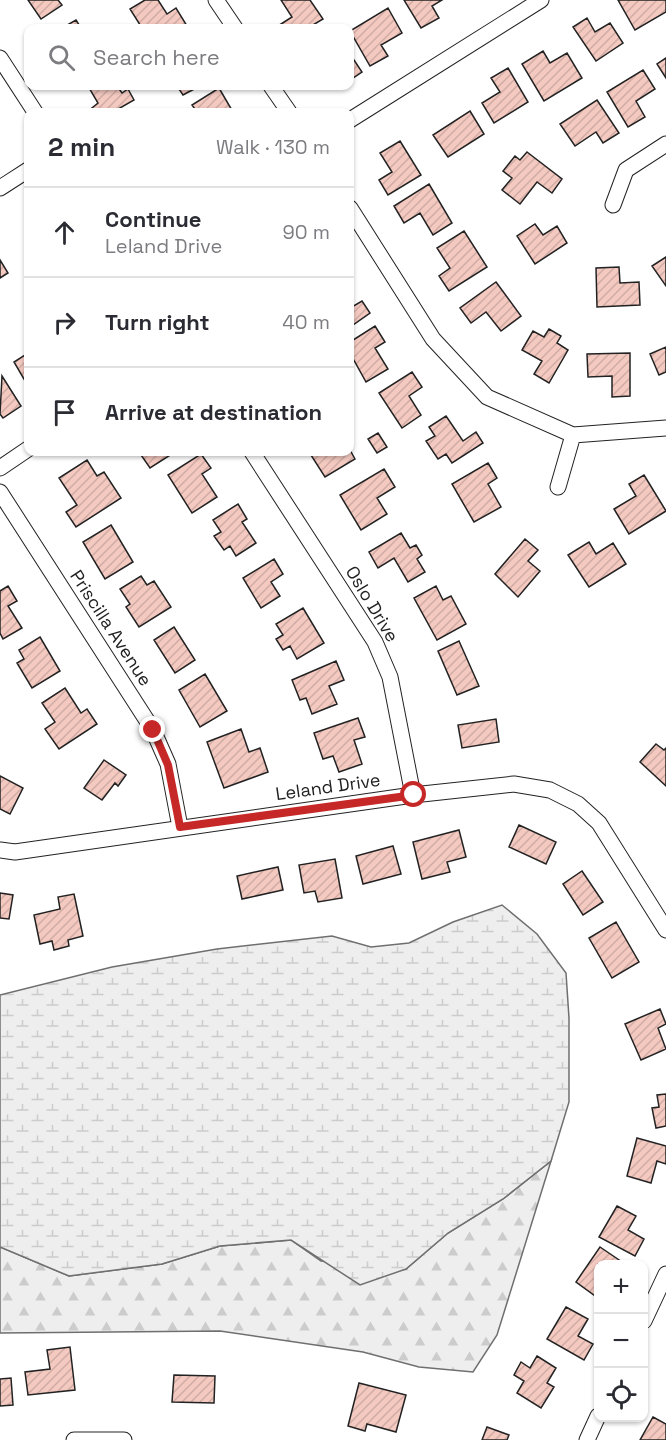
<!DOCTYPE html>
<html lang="en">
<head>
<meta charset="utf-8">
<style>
  body { margin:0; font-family:"Space Grotesk",sans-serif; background:#f2f2f3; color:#2b2b33 }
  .controls { position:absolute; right:18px; bottom:18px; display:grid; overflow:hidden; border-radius:12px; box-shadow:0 2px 4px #0004 }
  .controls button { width:54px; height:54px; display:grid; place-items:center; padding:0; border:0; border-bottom:2px solid #e1e1e2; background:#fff; color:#2b2b33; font:30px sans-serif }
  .stop { position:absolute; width:18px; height:18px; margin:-14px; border:4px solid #c62828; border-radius:50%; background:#fff }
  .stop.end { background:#c62828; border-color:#fff; box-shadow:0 2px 6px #0008 }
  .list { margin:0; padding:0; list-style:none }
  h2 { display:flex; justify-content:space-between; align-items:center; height:78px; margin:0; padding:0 24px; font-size:26px }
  h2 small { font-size:20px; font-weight:400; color:#7c7c81 }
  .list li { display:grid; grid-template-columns:39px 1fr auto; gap:18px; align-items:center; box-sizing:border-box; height:90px; padding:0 24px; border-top:2px solid #e1e1e2 }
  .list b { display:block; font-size:22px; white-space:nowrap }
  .list p { margin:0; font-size:20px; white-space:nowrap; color:#7c7c81 }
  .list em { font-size:20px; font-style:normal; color:#7c7c81 }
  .icon { flex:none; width:33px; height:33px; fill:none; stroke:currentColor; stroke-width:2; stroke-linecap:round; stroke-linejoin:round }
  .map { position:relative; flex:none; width:666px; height:1440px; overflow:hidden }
  .search { position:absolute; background:#fff; box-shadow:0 2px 4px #0004; left:24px; top:24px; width:330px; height:66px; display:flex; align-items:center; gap:15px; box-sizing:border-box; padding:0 21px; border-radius:12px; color:#7c7c81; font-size:22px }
  .panel { position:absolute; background:#fff; box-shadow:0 2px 4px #0004; left:24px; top:108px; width:330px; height:348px; border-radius:12px }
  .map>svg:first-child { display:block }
  .forest { fill:url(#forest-firs); stroke:#6f6f6f; stroke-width:1.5 }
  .wetland { fill:url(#wetland-marsh); stroke:#6f6f6f; stroke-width:1.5 }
  .building { fill:url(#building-hatch); stroke:#222; stroke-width:1.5 }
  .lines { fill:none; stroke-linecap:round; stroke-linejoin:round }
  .minor-casing { stroke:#222; stroke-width:17 }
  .minor { stroke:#fff; stroke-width:15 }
  .route { stroke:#c62828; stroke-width:8 }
  .labels { text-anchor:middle; stroke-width:4.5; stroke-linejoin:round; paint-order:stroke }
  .street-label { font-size:18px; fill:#222; stroke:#fff }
</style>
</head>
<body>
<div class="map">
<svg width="666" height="1440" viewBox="0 0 666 1440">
  <defs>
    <pattern id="forest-firs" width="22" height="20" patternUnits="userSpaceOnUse" patternTransform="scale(1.5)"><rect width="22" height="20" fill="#eee"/><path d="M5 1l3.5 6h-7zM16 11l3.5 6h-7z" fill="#ccc"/></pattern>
    <pattern id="wetland-marsh" width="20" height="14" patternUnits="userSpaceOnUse" patternTransform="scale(1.5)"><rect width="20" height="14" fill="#eee"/><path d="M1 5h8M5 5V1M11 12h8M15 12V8" fill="none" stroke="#ccc"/></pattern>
    <pattern id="building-hatch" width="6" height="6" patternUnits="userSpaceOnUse" patternTransform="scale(1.5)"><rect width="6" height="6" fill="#f3c9c0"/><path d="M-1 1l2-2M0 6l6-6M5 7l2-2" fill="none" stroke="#d0aca5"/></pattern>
  </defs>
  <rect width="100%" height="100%" fill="#fff"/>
  <path class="forest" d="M551,1161l-54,174 -24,37 -54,-5 -56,-15 -143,-21 -220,2v-86l69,29 93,-12 58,-18 71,-6 30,21 85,8 42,-36 55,-34z"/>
  <path class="wetland" d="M502,905l35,29 29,39 3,45v84l-18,59 -48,38 -55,34 -42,36 -46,16 -69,-45 -71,6 -58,18 -93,12 -69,-29v-252l112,-28 105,-18 115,-13 39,11 38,-4 44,-21z"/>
  <path class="building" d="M28,0h30l4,5 -21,14z
    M145,0h13l9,14 9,-6 11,18 -4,2h-41l-12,-19z
    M281,0h29l13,19 -15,9h-28l-2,-2 14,-9z
    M404,0h38l-10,6 7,12 -18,10z
    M618,0h48v12l-31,18z
    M388,8l14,25 -21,12 7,11 -18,10 -20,-35z
    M587,18l8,14 15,-9 13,20 -27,18 -23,-34z
    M76,20l5,8h-19z
    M543,51l7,12 17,-10 15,25 -38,23 -22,-37z
    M350,54l12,18 -12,8z
    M666,58v20l-9,-14z
    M508,68l20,34 -34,21 -12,-20 18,-11 -9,-14z
    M643,70l12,19 -19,12 9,16 -17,10 -21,-35z
    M88,86h29l5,7 6,-4 6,11 -21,12h-26l11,-9z
    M177,86h23l-17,9z
    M219,88l14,24h-36l-5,-7z
    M597,100l22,33 -16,10 -7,-11 -21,14 -15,-22z
    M470,111l14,23 -36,23 -15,-22z
    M400,141l21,34 -33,20 -9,-15 13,-8 -12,-19z
    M527,152l35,27 -10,14 -15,-11 -17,22 -18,-14 10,-12 -9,-7 12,-15 5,4z
    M429,184l23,39 -19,12 -13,-22 -16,10 -10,-17z
    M535,224l8,11 14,-9 10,17 -32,21 -18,-28z
    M464,231l23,36 -38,24 -10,-15 11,-8 -13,-20z
    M666,257v29l-14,-20z
    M0,260l8,13 -8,5z
    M619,267l1,16 19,-1 1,23 -43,2 -1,-39z
    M496,282l25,34 -20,15 -15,-19 -15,11 -11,-15z
    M362,301l8,12 -20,14v-23l2,3z
    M375,326l10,16 -10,6 13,21 -22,13 -16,-29v-11z
    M549,329l12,7 -4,7 11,7 -19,33 -15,-9 8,-13 -20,-11 11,-19 11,6z
    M666,347v25l-7,3 -9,-21z
    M28,353v33l-14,-24z
    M630,353v43l-18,1v-21l-24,1 -1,-23z
    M412,372l10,15 -13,9 12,19 -19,13 -23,-35z
    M2,376l19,30 -18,12 -3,-4z
    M446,416l17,25 13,-9 7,11 -31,20 -6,-9 -8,5 -12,-18 9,-5 -6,-9z
    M378,433l9,14 -10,6 -9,-14z
    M350,450l5,9 -30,18 -16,-25z
    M139,452h36l-25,16z
    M201,454l10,14 -9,6 15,23 -25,16 -24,-38z
    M87,460l10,16 7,-4 17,26 -45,29 -10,-15 11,-7 -18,-27z
    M488,463l9,15 -9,6 13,23 -27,15 -22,-38z
    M384,469l11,18 -18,11 10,16 -26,16 -21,-35z
    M644,475l22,36 -37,23 -15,-25 22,-13 -7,-12z
    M238,504l9,15 -5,3 14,21 -20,13 -6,-10 -6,4 -10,-14 7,-4 -8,-12z
    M111,525l22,37 -28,17 -22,-37z
    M401,533l9,15 6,-3 6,10 -5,4 8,13 -17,10 -14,-24 -16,10 -9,-16z
    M525,539l13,11 -10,11 12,10 -22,26 -23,-23z
    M589,542l7,12 17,-11 13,21 -37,23 -21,-32z
    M274,559l9,15 -12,8 9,14 -19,12 -18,-30z
    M141,576l6,9 7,-4 17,26 -32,20 -13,-20 4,-3 -10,-15z
    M8,586l9,15 -9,5 14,22 -19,11 -3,-6v-42z
    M436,586l7,14 8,-4 15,28 -29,16 -23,-42z
    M303,608l21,35 -27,16 -7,-13 -7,4 -7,-11 7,-4 -7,-11z
    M174,627l21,33 -20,13 -21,-33z
    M40,637l20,34 -28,17 -15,-25 7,-4 -5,-9z
    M459,641l20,45 -22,9 -19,-44z
    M336,661l8,19 -15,6 8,18 -25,10 -6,-16 -6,2 -8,-20z
    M205,674l22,37 -27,16 -21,-37z
    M65,688l16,25 6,-4 10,15 -38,25 -14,-20 10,-7 -13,-19z
    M358,718l7,19 -11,3 8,24 -23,8 -6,-16 -10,3 -9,-26z
    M496,719l3,23 -37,6 -4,-23z
    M241,729l8,23 11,-4 8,24 -44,16 -17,-46z
    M656,744l8,6 2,-2v38l-26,-24z
    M104,760l22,15 -8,11 -3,-3 -13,17 -18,-12z
    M0,776l23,12 -13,26 -10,-5z
    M519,825l37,17 -10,22 -37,-17z
    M459,830l7,27 -19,5 3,10 -28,7 -9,-37z
    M393,846l8,28 -38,10 -7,-28z
    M335,859l7,39 -24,4 -3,-11 -11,2 -5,-28z
    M278,867l5,23 -41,9 -5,-23z
    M582,871l21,31 -20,13 -20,-31z
    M0,893l13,2 -4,24 -9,-1z
    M74,894l9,42 -15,4 1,6 -15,4 -2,-9 -12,3 -6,-29 26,-6 -2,-12z
    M616,922l23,40 -27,16 -23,-40z
    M660,1009l6,15 -8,4 8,21 -25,11 -16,-36z
    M666,1094v32l-10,2 -4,-20 7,-1 -2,-12z
    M637,1138l29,8v18l-9,-3 -6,22 -24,-7z
    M617,1206l19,10 -8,14 16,9 -9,17 -36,-19z
    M600,1247l25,17h-27v34l-22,-16z
    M566,1307l22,12 -10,17 15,8 -9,16 -37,-21z
    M70,1347l5,43 -47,5 -3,-23 25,-3 -3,-19z
    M537,1356l19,12 -9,15 7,4 -13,21 -24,-15 7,-12 -10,-6 7,-13 9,6z
    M174,1375l41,1 -1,27 -42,-1z
    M11,1378l2,27 -13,1v-27z
    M359,1383l47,12 -10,37 -29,-8 -2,7 -17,-5z
    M653,1417l13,7v16h-26z
    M487,1427l22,8 -2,5h-25z"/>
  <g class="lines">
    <g class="minor-casing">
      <path id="minor" d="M216,0l19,28
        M0,58l35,54
        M271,86l18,26
        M350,120l191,-120
        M0,188l28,-18
        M613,205l13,-35 40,-26
        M350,208l83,131 54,58 86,38 93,-7
        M252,452l123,190 15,35 23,118
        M0,468l28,-19
        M558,487l15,-52
        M0,492l153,238 15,34 12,63
        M0,850l15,2 398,-57 101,-11 36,6 28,14 21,19 67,107
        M644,1321l22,-47
        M74,1440h50
        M587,1440l11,-24"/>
    </g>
    <use href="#minor" class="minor"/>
  </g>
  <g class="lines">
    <path class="route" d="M153,730l15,35 12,62 234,-32"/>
  </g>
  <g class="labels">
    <g class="street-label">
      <text transform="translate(372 604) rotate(59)" y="6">Oslo Drive</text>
      <text transform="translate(111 628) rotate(57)" y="6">Priscilla Avenue</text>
      <text transform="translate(328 787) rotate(-8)" y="6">Leland Drive</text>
    </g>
  </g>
</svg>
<div class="controls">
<button>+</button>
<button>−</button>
<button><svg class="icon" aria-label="locate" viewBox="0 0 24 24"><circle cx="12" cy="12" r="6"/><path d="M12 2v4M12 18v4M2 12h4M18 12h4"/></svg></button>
</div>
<div class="stop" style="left:414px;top:795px"></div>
<div class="stop end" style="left:153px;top:730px"></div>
<div class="search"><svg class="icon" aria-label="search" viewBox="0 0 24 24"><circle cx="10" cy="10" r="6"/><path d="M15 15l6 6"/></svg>Search here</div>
<section class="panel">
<h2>2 min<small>Walk · 130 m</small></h2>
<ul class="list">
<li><svg class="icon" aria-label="ahead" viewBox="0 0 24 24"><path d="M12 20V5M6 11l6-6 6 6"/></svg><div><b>Continue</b><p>Leland Drive</p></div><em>90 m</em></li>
<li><svg class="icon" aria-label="right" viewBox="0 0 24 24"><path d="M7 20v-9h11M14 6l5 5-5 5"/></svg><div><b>Turn right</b></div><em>40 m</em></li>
<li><svg class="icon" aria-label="arrive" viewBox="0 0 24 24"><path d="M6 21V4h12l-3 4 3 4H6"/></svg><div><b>Arrive at destination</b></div></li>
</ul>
</section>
</div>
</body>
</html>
